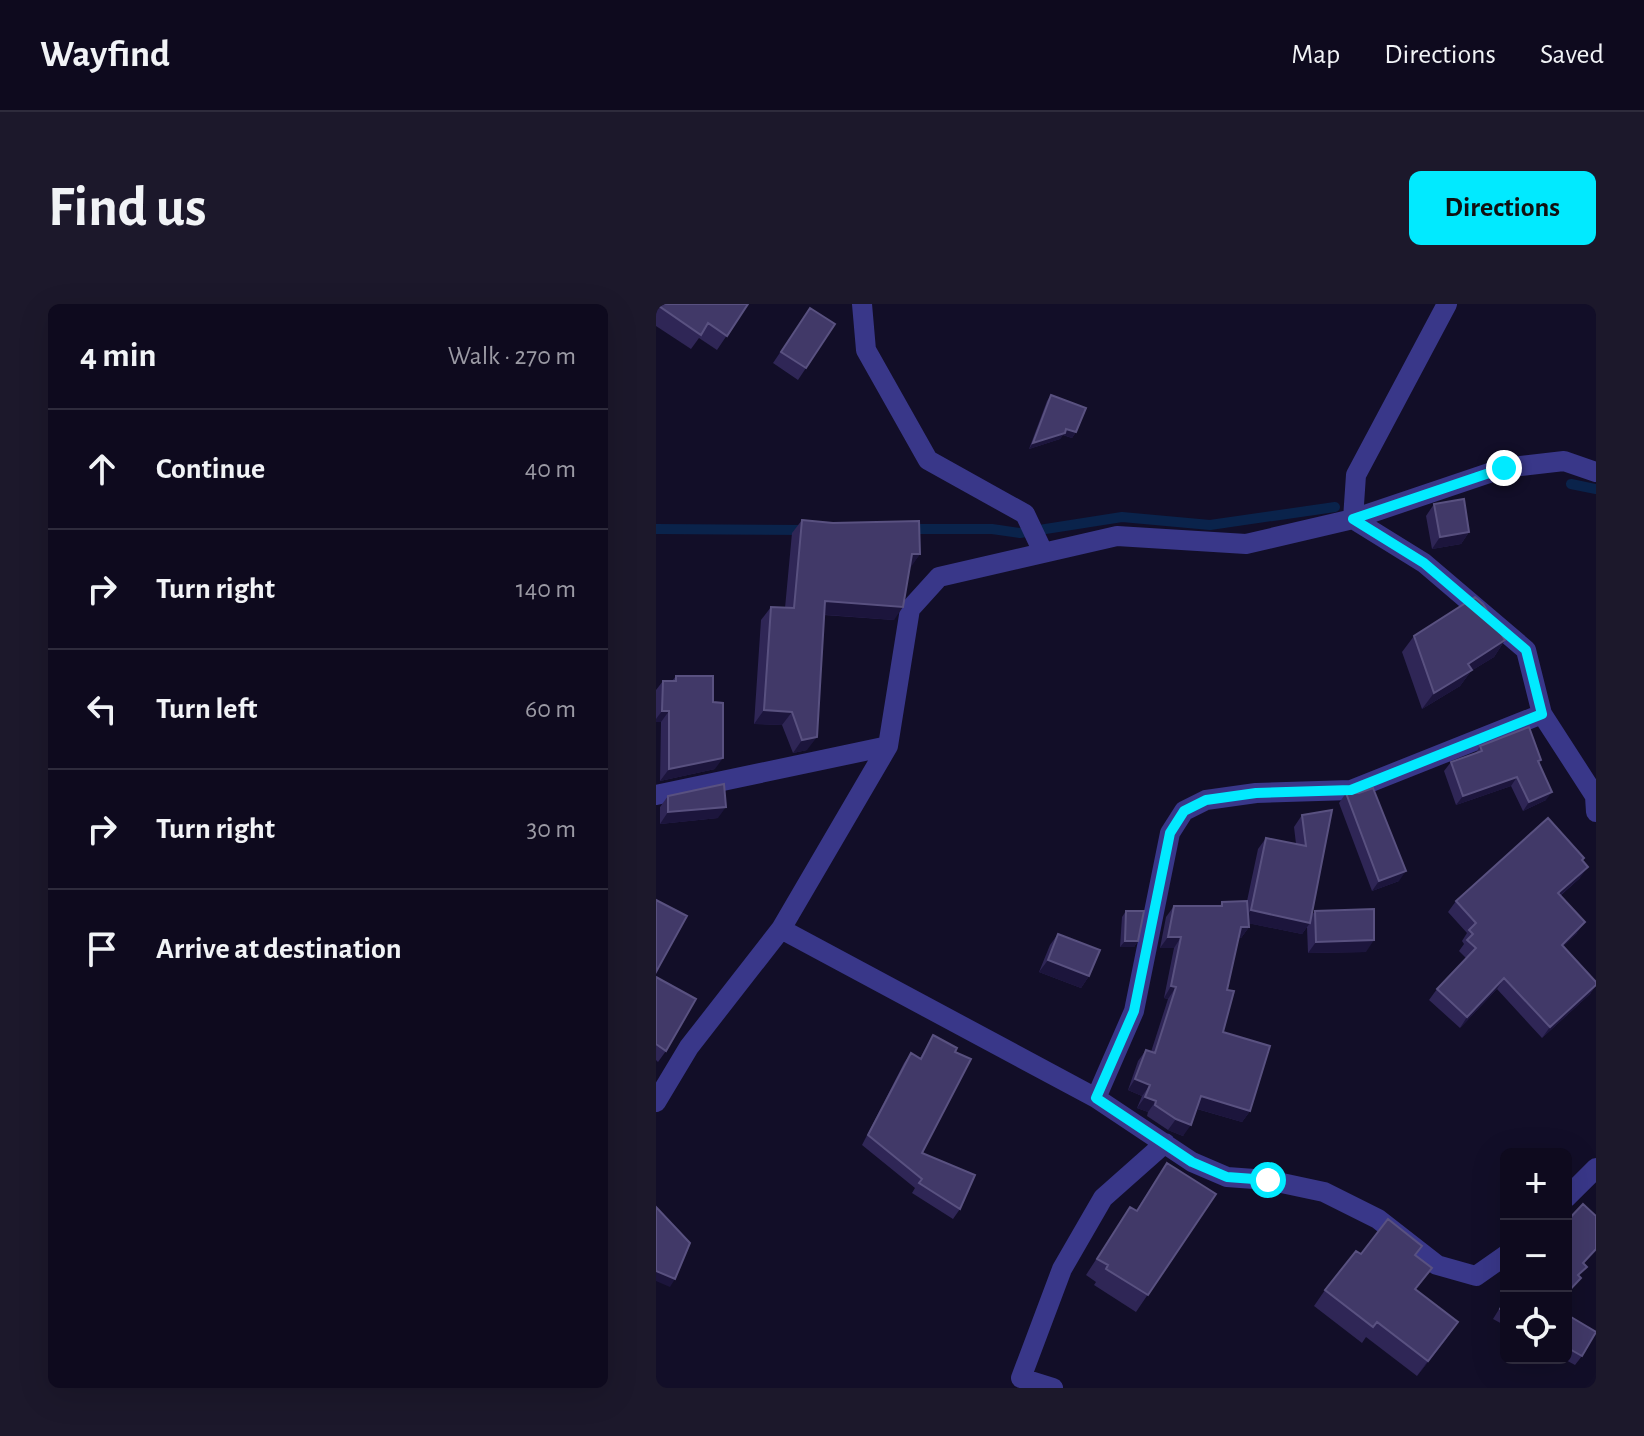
<!DOCTYPE html>
<html lang="en">
<head>
<meta charset="utf-8">
<style>
  body { margin:0; font-family:"Alegreya Sans",sans-serif; background:#1c182b; color:#f1f3f6 }
  .controls { position:absolute; right:24px; bottom:24px; display:grid; overflow:hidden; border-radius:12px; box-shadow:0 8px 32px #0002 }
  .controls button { width:72px; height:72px; display:grid; place-items:center; padding:0; border:0; border-bottom:2px solid #2e2b3c; background:#0e0a1e; color:#f1f3f6; font:40px sans-serif }
  .stop { position:absolute; width:24px; height:24px; margin:-18px; border:6px solid #01eaff; border-radius:50%; background:#fff }
  .stop.end { background:#01eaff; border-color:#fff; box-shadow:0 2px 8px #0008 }
  .list { margin:0; padding:0; list-style:none }
  h2 { display:flex; justify-content:space-between; align-items:center; height:104px; margin:0; padding:0 32px; font-size:34px }
  h2 small { font-size:26px; font-weight:400; color:#9b9aa4 }
  .list li { display:grid; grid-template-columns:52px 1fr auto; gap:24px; align-items:center; box-sizing:border-box; height:120px; padding:0 32px; border-top:2px solid #2e2b3c }
  .list b { display:block; font-size:30px; white-space:nowrap }
  .list em { font-size:26px; font-style:normal; color:#9b9aa4 }
  .icon { flex:none; width:44px; height:44px; fill:none; stroke:currentColor; stroke-width:2; stroke-linecap:round; stroke-linejoin:round }
  .map { position:relative; flex:none; width:940px; height:1084px; overflow:hidden; border-radius:12px }
  header { display:flex; align-items:center; gap:48px; box-sizing:border-box; height:112px; padding:0 40px; background:#0e0a1e; border-bottom:2px solid #2e2b3c }
  header strong { font-size:38px }
  nav { display:flex; gap:44px; margin-inline-start:auto; font-size:28px }
  .intro { display:flex; align-items:center; justify-content:space-between; box-sizing:border-box; height:192px; padding:0 48px }
  h1 { margin:0; font-size:56px }
  .button { padding:20px 36px; border-radius:12px; background:#01eaff; color:#111; font-size:28px; font-weight:700 }
  main { display:flex; gap:48px; padding:0 48px }
  aside { flex:1; background:#0e0a1e; border-radius:12px; box-shadow:0 8px 32px #0002 }
  .map>svg:first-child { display:block }
  .lines { fill:none; stroke-linecap:round; stroke-linejoin:round }
  .stream { stroke:#0a234b; stroke-width:10 }
  .street { stroke:#393789; stroke-width:20 }
  .wall { fill:#2f2656 }
  .shaded-wall { fill:#1c153c }
  .building { fill:#413968; stroke:#595180; stroke-width:2 }
  .route { stroke:#01eaff; stroke-width:10 }
</style>
</head>
<body>
<header>
<strong>Wayfind</strong>
<nav><a>Map</a><a>Directions</a><a>Saved</a></nav>
</header>
<div class="intro"><h1>Find us</h1><a class="button">Directions</a></div>
<main>
<aside>
<h2>4 min<small>Walk · 270 m</small></h2>
<ul class="list">
<li><svg class="icon" aria-label="ahead" viewBox="0 0 24 24"><path d="M12 20V5M6 11l6-6 6 6"/></svg><div><b>Continue</b></div><em>40 m</em></li>
<li><svg class="icon" aria-label="right" viewBox="0 0 24 24"><path d="M7 20v-9h11M14 6l5 5-5 5"/></svg><div><b>Turn right</b></div><em>140 m</em></li>
<li><svg class="icon" aria-label="left" viewBox="0 0 24 24"><path d="M17 20v-9H6M10 6l-5 5 5 5"/></svg><div><b>Turn left</b></div><em>60 m</em></li>
<li><svg class="icon" aria-label="right" viewBox="0 0 24 24"><path d="M7 20v-9h11M14 6l5 5-5 5"/></svg><div><b>Turn right</b></div><em>30 m</em></li>
<li><svg class="icon" aria-label="arrive" viewBox="0 0 24 24"><path d="M6 21V4h12l-3 4 3 4H6"/></svg><div><b>Arrive at destination</b></div></li>
</ul>
</aside>
<div class="map">
<svg width="940" height="1084" viewBox="0 0 940 1084">
  <rect width="100%" height="100%" fill="#120e28"/>
  <g class="lines">
    <path class="stream" d="M915,180l25,5
      M0,225l150,1
      M250,225h86l28,4 102,-16 88,8 125,-18"/>
    <path class="street" d="M206,0l4,46 62,110 97,54 18,38
      M697,215l71,44 102,87 16,64 53,82 1,16
      M697,215l3,-44 91,-171
      M0,491l232,-49
      M125,625l315,169 96,64 35,15 41,3 56,12 54,27 59,46 39,11 30,-21
      M440,794l38,-87 36,-178 14,-22 22,-11 50,-7 95,-3 191,-76
      M0,798l33,-55 92,-118 107,-183 22,-137 29,-32 178,-41 129,8 107,-25 151,-51 60,-7 32,11
      M910,894l30,-30
      M397,1084l-32,-10 41,-109 41,-71 62,-55"/>
  </g>
  <path class="wall" d="M0,0h92l-31,46 -18,-12 -8,11 -35,-23z
    M154,4l-4,60 -8,12 -25,-17z
    M395,91l25,37 -4,6 -9,-3 -3,4 -31,10 18,-48z
    M778,200l35,28 -8,12 -29,5 -6,-33z
    M146,216l118,34 -10,13 -16,53 -70,-5 -17,135 -14,3 -11,-28 -28,-1 7,-104 10,-13 14,1 7,-75z
    M758,332l91,4 -11,17 -23,14 -11,15 -38,23 -20,-57z
    M20,372l37,26 2,67 -55,12 1,-59h-5v-32l7,-9h9z
    M824,442l61,14 -2,3 7,37 -23,11 -12,-25 -55,19 -12,-34 7,-9 24,-8z
    M690,489l53,88 -27,10 -33,-88z
    M12,492l50,22 -58,6v-17z
    M676,506l-21,106 4,-5 51,41 -58,1 -1,-26 -5,7 -54,-11 1,4 -8,11h-3l-11,52 -4,42 27,79 -8,11 -45,-13 -14,27 -15,-6 -21,-14 1,-4 -11,-4 5,-12 -14,-6 10,-29 8,-11 5,2 17,-53 -4,-1 10,-50h-14l6,-31 8,-11h46l2,-4 25,-1 11,-52 8,-11 30,6 -2,-17 8,-12z
    M926,557l-2,17 -20,18 17,37 -14,13 33,39 -6,9 -48,44 -45,-49 -37,39 -31,-28 8,-11 29,-31 -7,-7 5,-7 -2,-3 5,-8 -19,-21 8,-11z
    M470,607l12,30 -4,6h-14l2,-30z
    M402,630l31,42 -8,12 -42,-16 11,-27z
    M0,673l10,74 -8,11 -2,-2z
    M277,731l-11,118 38,56 -7,10 -41,-26 3,-5 -53,-43 42,-82 7,-10 9,5z
    M511,859l49,31 -80,118 -42,-27 2,-3 -10,-7 44,-68 6,4z
    M705,950l55,1v35l31,48 -30,38 -51,-39 -4,6 -48,-37 11,-16z
    M850,994v28l-13,-7z
    M910,1010l16,42 -7,9 -13,-7h4z"/>
  <path class="shaded-wall" d="M410,125l10,3 -4,6 -9,-3 -3,4 -31,10 4,-6z
    M813,228l-8,12 -29,5 8,-12z
    M256,250h8l-9,13h-8z
    M169,297l78,6 -9,13 -78,-6z
    M849,336l-11,17 -23,14 -11,15 -38,23 12,-16 34,-29z
    M108,406l28,2 -10,13 -28,-1z
    M6,407h7l-8,11h-5v-3z
    M161,433l-10,13 -14,3 9,-13z
    M67,454l-8,11 -55,12 9,-12z
    M861,473l-6,9 -55,19 7,-9z
    M896,488l-6,8 -23,11 6,-9z
    M70,503l-8,11 -58,6 8,-12z
    M932,563l-8,11 -30,26 8,-11z
    M750,567l-7,10 -27,10 7,-10z
    M595,606l59,13 -8,11 -60,-12z
    M929,618l-8,11 -23,23 8,-11z
    M585,623h8l-8,11h-8z
    M512,633h13l-7,11h-14z
    M718,636l-8,12 -58,1 8,-11z
    M469,637h13l-4,6h-14z
    M392,656l41,16 -8,12 -42,-16z
    M848,674l-7,11 -37,39 7,-11z
    M940,681l-6,9 -48,44 8,-11z
    M515,682l5,1 -8,12 -4,-1z
    M479,775l15,6 -8,11 -14,-6z
    M545,792l49,15 -8,11 -48,-14z
    M489,793l11,4 -8,11 -11,-4z
    M520,815l15,6 -8,11 -15,-6z
    M940,945v2l-20,21 7,-9z
    M0,967l19,8 -5,8 -14,-6z
    M802,1018l-11,16 -30,38 11,-15z"/>
  <path class="building" d="M0,0h92l-21,32 -19,-13 -7,12z
    M154,4l25,16 -29,44 -25,-16z
    M395,91l35,13 -10,24 -10,-3 -1,4 -32,10z
    M808,195l5,33 -29,5 -6,-33z
    M146,216l31,3 86,-2 1,33h-8l-9,53 -78,-6 -8,136 -15,3 -10,-28 -28,-2 7,-103 23,1z
    M819,293l8,7 22,36 -37,24 4,6 -38,23 -20,-57z
    M20,372h37v26l10,1v55l-54,11v-58h-7l1,-30h13z
    M873,423l12,33 -3,1 14,31 -23,10 -12,-25 -54,19 -12,-34 31,-11 -2,-5z
    M68,480l2,23 -58,5v-16z
    M717,484l33,83 -27,10 -33,-88h13z
    M676,506l-22,113 -59,-13 15,-72 40,8 -4,-31z
    M892,514l36,40 -2,2 6,7 -30,26 27,29 -23,23 34,37v3l-46,42 -46,-49 -37,39 -30,-28 39,-41 -9,-8 6,-6 -4,-4 7,-7 -20,-22z
    M0,596l31,16 -31,56z
    M591,597l2,26h-8l-14,63 7,1 -11,41 47,14 -20,65 -49,-15 -10,29 -15,-6 -21,-14 1,-4 -11,-4 5,-12 -15,-6 11,-29 9,3 21,-66 -5,-1 10,-49h-13l6,-31h48v-4z
    M718,605v31l-58,2 -1,-31z
    M470,607h18l-6,30h-13z
    M402,630l42,16 -11,26 -41,-16z
    M0,673l40,22 -30,52 -10,-7z
    M277,731l24,13 -2,4 16,7 -49,94 53,22 -15,34 -41,-26 3,-4 -54,-44 43,-82 10,6z
    M511,859l49,31 -68,101 -42,-26 2,-4 -11,-6 33,-52 7,4z
    M927,900l13,12v33l-13,14 4,4 -9,8 3,3 -15,16v-72z
    M0,903l34,36 -15,36 -19,-8z
    M732,915l34,27 -7,9 17,13 -17,21 43,33 -30,39 -51,-39 -4,5 -48,-37 31,-39 5,3z
    M850,995v14l-6,-4z
    M910,1010l30,18 -14,24 -16,-9z"/>
  <g class="lines">
    <path class="route" d="M612,876l-41,-3 -35,-15 -96,-64 38,-87 36,-178 14,-22 22,-11 50,-7 95,-3 191,-76 -16,-64 -102,-87 -71,-44 151,-51"/>
  </g>
</svg>
<div class="controls">
<button>+</button>
<button>−</button>
<button><svg class="icon" aria-label="locate" viewBox="0 0 24 24"><circle cx="12" cy="12" r="6"/><path d="M12 2v4M12 18v4M2 12h4M18 12h4"/></svg></button>
</div>
<div class="stop" style="left:612px;top:876px"></div>
<div class="stop end" style="left:848px;top:164px"></div>
</div>
</main>
</body>
</html>
